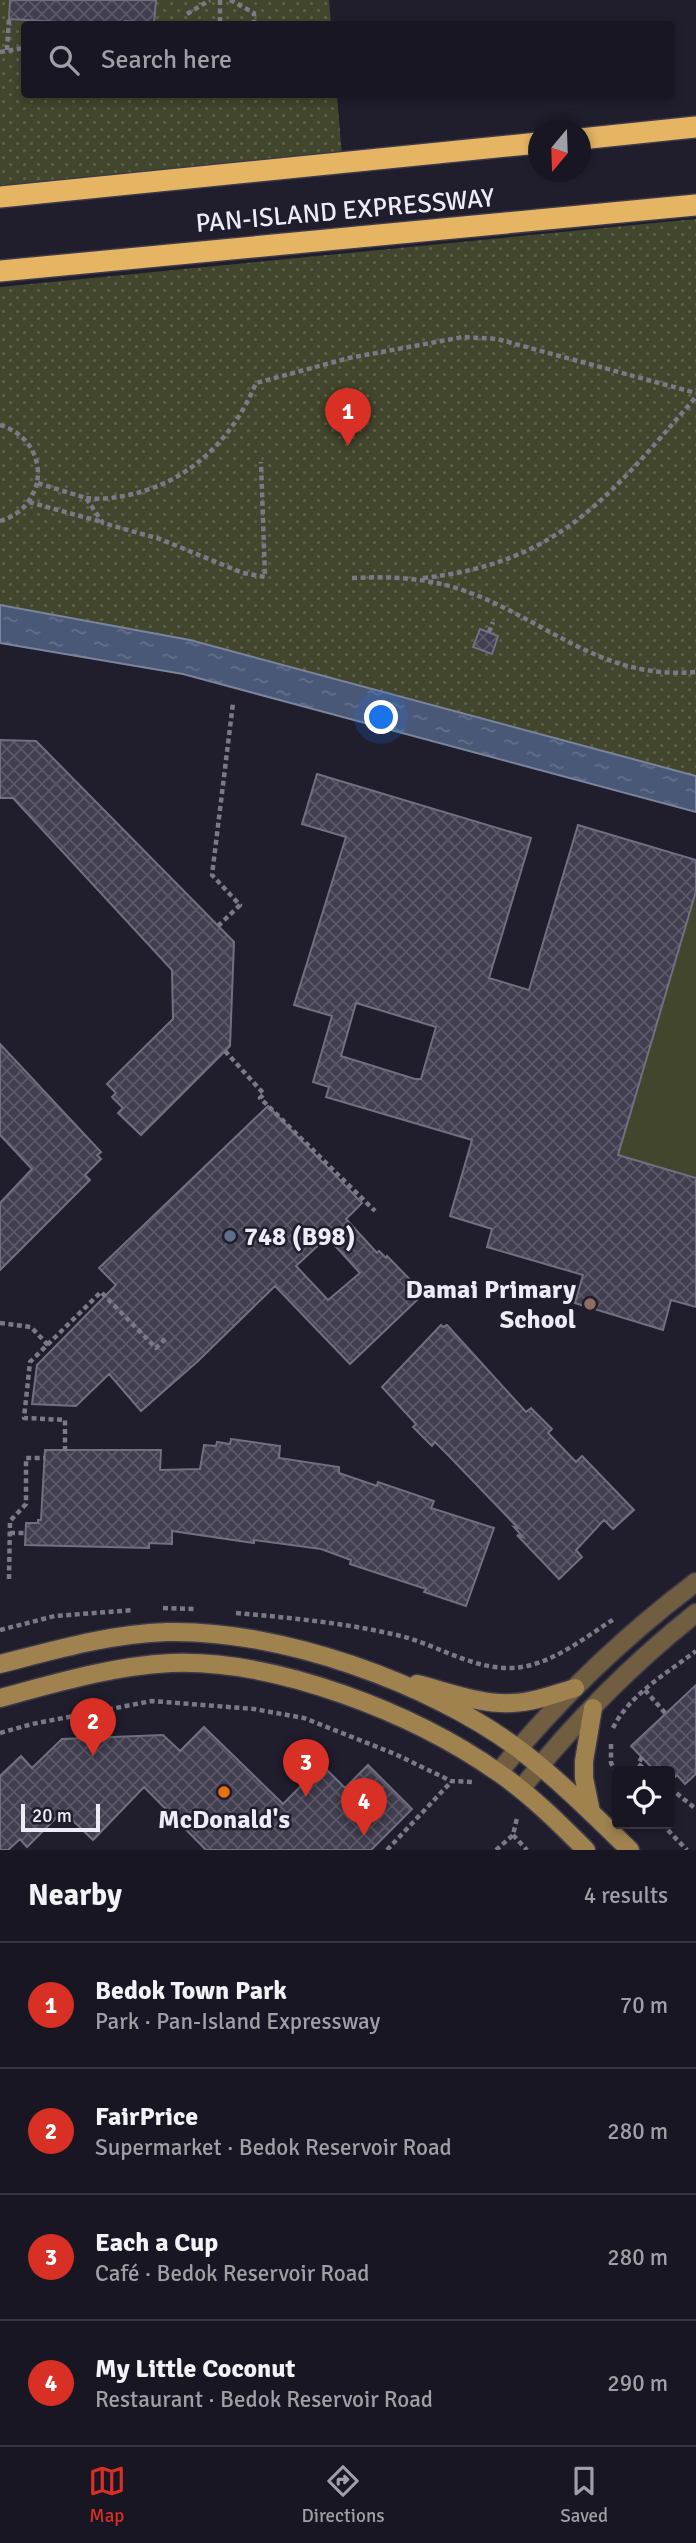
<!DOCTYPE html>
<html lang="en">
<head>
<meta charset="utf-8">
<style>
  body { margin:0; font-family:Signika,sans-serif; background:#211f2a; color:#f1f3f6 }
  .controls { position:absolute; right:21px; bottom:21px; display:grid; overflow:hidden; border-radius:7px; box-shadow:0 4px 10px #0003 }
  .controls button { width:63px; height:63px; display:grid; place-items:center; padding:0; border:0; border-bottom:2px solid #363540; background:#181622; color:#f1f3f6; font:35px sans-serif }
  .compass { position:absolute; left:528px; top:119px; width:63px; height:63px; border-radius:50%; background:#181622; box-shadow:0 4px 10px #0003; rotate:199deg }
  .scale { position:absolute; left:21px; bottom:18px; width:79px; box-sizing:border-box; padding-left:7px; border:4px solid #ecebf6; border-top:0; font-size:19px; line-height:24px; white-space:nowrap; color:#ecebf6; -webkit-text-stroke:5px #201d2d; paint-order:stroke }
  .you { position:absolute; left:382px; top:718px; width:24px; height:24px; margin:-18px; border:5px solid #fff; border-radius:50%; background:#1a73e8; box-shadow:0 0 0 10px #1a73e833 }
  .badge { display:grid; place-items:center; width:46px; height:46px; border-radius:50%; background:#d93025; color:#fff; font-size:23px; font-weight:700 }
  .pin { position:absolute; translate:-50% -58px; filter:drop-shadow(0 2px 4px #0008) }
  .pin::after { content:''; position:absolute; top:37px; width:24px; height:21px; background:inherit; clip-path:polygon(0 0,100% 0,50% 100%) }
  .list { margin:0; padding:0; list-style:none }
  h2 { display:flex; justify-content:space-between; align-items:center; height:91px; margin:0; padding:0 28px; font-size:30px }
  h2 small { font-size:23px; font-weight:400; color:#9f9fa5 }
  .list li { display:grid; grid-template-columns:46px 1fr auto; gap:21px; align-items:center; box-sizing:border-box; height:126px; padding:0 28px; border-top:2px solid #363540 }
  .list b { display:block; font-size:26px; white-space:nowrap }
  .list p { margin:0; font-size:23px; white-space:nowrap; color:#9f9fa5 }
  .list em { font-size:23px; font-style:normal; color:#9f9fa5 }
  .icon { flex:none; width:38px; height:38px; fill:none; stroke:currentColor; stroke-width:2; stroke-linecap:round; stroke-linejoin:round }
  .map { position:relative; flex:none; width:696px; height:1850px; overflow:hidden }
  .search { position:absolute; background:#181622; box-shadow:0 4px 10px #0003; left:21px; right:21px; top:21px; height:77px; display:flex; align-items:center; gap:18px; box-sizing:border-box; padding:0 24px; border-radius:7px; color:#9f9fa5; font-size:26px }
  .sheet { height:595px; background:#181622 }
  nav { display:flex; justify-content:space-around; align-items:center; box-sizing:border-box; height:98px; border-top:2px solid #363540; background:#181622; font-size:19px; color:#9f9fa5 }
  nav a { display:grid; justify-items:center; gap:4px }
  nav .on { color:#d93025 }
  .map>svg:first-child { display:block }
  .grass { fill:#41462c }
  .park { fill:url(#park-dots) }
  .water { fill:url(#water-ripples); stroke:#7b849d; stroke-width:2 }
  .building { fill:url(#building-cross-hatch); stroke:#716f82; stroke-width:2; fill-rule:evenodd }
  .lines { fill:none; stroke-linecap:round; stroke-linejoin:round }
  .street-casing { stroke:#3d3a49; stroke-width:21 }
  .secondary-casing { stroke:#3d3a49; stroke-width:21 }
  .highway-casing { stroke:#3d3a49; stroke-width:24 }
  .path { stroke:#7b7987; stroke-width:4.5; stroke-dasharray:5 3.5; stroke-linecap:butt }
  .street { stroke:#715e40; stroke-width:18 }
  .secondary { stroke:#a0824f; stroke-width:18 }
  .highway { stroke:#e6b564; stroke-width:21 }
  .service-dot { fill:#5c6f8a; stroke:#201d2d; stroke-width:2.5 }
  .education-dot { fill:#8d6e63; stroke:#201d2d; stroke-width:2.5 }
  .food-dot { fill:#e8710a; stroke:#201d2d; stroke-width:2.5 }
  .labels { text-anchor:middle; stroke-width:5; stroke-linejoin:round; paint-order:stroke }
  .street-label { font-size:26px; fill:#ecebf6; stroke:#201d2d }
  .poi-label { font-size:26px; font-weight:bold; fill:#ecebf6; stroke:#201d2d; text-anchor:start }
</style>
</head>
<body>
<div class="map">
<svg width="696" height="1850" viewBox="0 0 696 1850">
  <defs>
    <pattern id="park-dots" width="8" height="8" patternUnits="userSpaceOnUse" patternTransform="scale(1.75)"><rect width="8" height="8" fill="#41462c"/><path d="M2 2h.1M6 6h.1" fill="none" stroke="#5d614b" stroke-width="1.8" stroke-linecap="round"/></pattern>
    <pattern id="water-ripples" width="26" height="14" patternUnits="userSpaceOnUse" patternTransform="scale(1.75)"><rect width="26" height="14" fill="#4a5877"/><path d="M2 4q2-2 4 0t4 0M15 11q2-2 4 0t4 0" fill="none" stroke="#64708b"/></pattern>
    <pattern id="building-cross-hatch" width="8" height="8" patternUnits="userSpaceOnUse" patternTransform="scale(1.75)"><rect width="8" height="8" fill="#403e4f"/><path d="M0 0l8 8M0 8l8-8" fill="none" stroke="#5c5a69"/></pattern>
  </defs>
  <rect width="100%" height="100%" fill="#201d2d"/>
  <path class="grass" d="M696,891v287l-78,-23z"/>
  <path class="park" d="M0,0h10l-1,20 75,4h-60v70l313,1 5,62 -342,32z
    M156,0h173l2,24h-206v-3l29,2z
    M696,219v557l-506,-136 -190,-35v-318z"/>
  <path class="water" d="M0,605l190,35 506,136v36l-513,-138 -183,-31z"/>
  <path class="building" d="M10,0h146l-2,23 -29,-2v3h-33l-83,-5z
    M480,629l18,7 -6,18 -19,-7z
    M0,740l36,1 198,201 -4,104 -89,89 -23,-22 5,-5 -11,-11 4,-4 -9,-9 66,-65 -1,-49 -159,-172h-13z
    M317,774l214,64 -42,140 40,12 49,-165 118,35v31l-78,264 78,23v129l-25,-7 -8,30 -88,-27 8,-28 -96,-28 5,-18 -42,-13 22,-76 -146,-43 3,-10 -16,-5 19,-66 -38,-11 52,-168 -44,-13zM356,1003l80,24 -15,52h-6l-74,-23z
    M0,1044l101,108 -4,3 4,4 -16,16 5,5 -90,90v-67l32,-34 -32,-34z
    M268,1106l94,97 -16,16 31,34 2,-2 7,7 1,-2 35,36 -7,6 2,2 -67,64 -75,-78 -77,75 -57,50 -32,-37 -33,32 -44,-2 5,-39 79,-80 -17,-17zM327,1237l33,36 -32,27 -32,-34z
    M441,1325l2,2 4,-2 79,87 5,-4 21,21 -4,4 28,29 6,-6 52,54 -21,19 -9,-9 -28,30 6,7 -23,22 -42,-44 6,2 -9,-10 4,1 -69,-72 -14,-14 -3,4 -19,-19 3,-3 -34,-37z
    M231,1439l49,7 -1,12 60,9v6l38,13 1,-4 56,19 -3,7 63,20 -28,78 -42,-14 2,-3 -76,-25 1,-4 -30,-11 -67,-9v3l-82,-12v13l-23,-1v5l-124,-3 1,-22h12v-3h3l4,-70h116l-1,20 40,-1 4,-24 12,1 1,-4 13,2z
    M696,1685v89l-11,10 -8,-9 -5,5 -2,-9h-15l-24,-25z
    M204,1727l79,77 39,-39 23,23 23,-23 44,44 -41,41h-165l-62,-63 -51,53 -30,-29 -36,36 -7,-8 -12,11h-8v-74l21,-20 11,12 30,-29 101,-4 17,16z"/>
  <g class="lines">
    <g class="street-casing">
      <path id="street" d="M499,1772c57,-70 124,-135 197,-190
        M521,1789c50,-63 112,-126 175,-176"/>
    </g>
    <g class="secondary-casing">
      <path id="secondary" d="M0,1664c55,-14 109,-30 167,-32 111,-3 264,51 353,118 39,30 75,66 110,100
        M417,1684c29,7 64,21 95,19 22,-1 43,-9 63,-15
        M0,1698c56,-15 112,-32 171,-35 105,-4 243,50 328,110 32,22 60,50 87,77
        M591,1812l-7,-34v-17l9,-53"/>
    </g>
    <g class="highway-casing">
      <path id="highway" d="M580,139l116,-12
        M0,197l538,-54
        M0,271l696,-66"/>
    </g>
    <path class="path" d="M220,0v24
      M230,0l24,13v11
      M187,14l23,-14
      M7,50l2,-31
      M0,52l24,-4
      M0,425c26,8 42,31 37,58l49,15 17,25 57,16 83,34 22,4 -4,-115
      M86,498c13,2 26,0 38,-2 63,-12 108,-55 132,-113l93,-25 114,-21 34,2 199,54
      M29,502l73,20
      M0,521c20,-6 31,-18 37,-38
      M352,578c40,-2 78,0 116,14 81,30 134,88 228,80
      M423,578c138,-15 188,-84 273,-181
      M489,632l4,-10
      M218,926l22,-21 -28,-30 21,-172
      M225,1051l39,43 -4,4 115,113
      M0,1323l31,4 17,18
      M65,1451v-31l-41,-2 6,-56 71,-70 55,56 11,-11
      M10,1533h16
      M9,1579l1,-58 16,-17v-46h19
      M163,1608l33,1
      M236,1613c56,5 111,10 165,23 36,9 69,32 108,32 39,0 73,-29 105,-49
      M0,1630l55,-14 79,-6
      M645,1690l21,24
      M613,1728c16,-33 54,-55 83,-77
      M0,1733l32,-9 120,-23 102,8 50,9 91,36 56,27 21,1
      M611,1744v19l6,10
      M642,1757l-4,7 10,7
      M670,1788l26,21
      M662,1824l25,26
      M513,1835l14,15
      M387,1850l64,-68
      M496,1850l17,-15 4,-17"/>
    <use href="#street" class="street"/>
    <use href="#secondary" class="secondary"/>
    <use href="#highway" class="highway"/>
  </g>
  <circle class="service-dot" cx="230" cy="1236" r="7"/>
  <circle class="education-dot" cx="590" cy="1304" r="7"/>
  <circle class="food-dot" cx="224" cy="1792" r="7"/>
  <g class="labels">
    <g class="street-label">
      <text transform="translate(345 210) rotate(-5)" y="9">PAN-ISLAND EXPRESSWAY</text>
    </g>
    <g class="poi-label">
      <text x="244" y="1245">748 (B98)</text>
      <text x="576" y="1298" text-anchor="end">Damai Primary<tspan x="576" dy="30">School</tspan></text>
      <text x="224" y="1828" text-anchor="middle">McDonald's</text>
    </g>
  </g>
</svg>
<div class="controls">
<button><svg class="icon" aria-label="locate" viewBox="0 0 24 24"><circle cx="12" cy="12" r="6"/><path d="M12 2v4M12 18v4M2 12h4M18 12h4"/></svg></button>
</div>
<svg class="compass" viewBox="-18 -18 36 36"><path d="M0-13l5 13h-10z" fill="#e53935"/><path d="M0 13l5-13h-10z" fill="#9f9fa5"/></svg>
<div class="scale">20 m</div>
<div class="you"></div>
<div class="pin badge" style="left:348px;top:446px">1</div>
<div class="pin badge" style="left:93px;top:1756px">2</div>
<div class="pin badge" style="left:306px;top:1797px">3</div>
<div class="pin badge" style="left:364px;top:1836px">4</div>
<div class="search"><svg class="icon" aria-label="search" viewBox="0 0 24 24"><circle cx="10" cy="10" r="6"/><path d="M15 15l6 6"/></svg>Search here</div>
</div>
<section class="sheet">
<h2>Nearby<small>4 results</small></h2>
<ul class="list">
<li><span class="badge">1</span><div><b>Bedok Town Park</b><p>Park · Pan-Island Expressway</p></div><em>70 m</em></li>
<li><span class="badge">2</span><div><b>FairPrice</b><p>Supermarket · Bedok Reservoir Road</p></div><em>280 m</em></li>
<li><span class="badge">3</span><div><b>Each a Cup</b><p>Café · Bedok Reservoir Road</p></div><em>280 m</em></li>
<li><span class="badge">4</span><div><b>My Little Coconut</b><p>Restaurant · Bedok Reservoir Road</p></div><em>290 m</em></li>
</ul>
</section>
<nav>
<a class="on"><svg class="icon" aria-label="map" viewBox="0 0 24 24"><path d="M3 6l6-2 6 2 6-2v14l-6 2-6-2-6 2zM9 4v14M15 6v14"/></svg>Map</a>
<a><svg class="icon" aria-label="directions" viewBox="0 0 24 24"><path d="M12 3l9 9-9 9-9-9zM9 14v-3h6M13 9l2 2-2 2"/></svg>Directions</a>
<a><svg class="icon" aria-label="saved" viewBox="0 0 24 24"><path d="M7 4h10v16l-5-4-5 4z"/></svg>Saved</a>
</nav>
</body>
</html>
